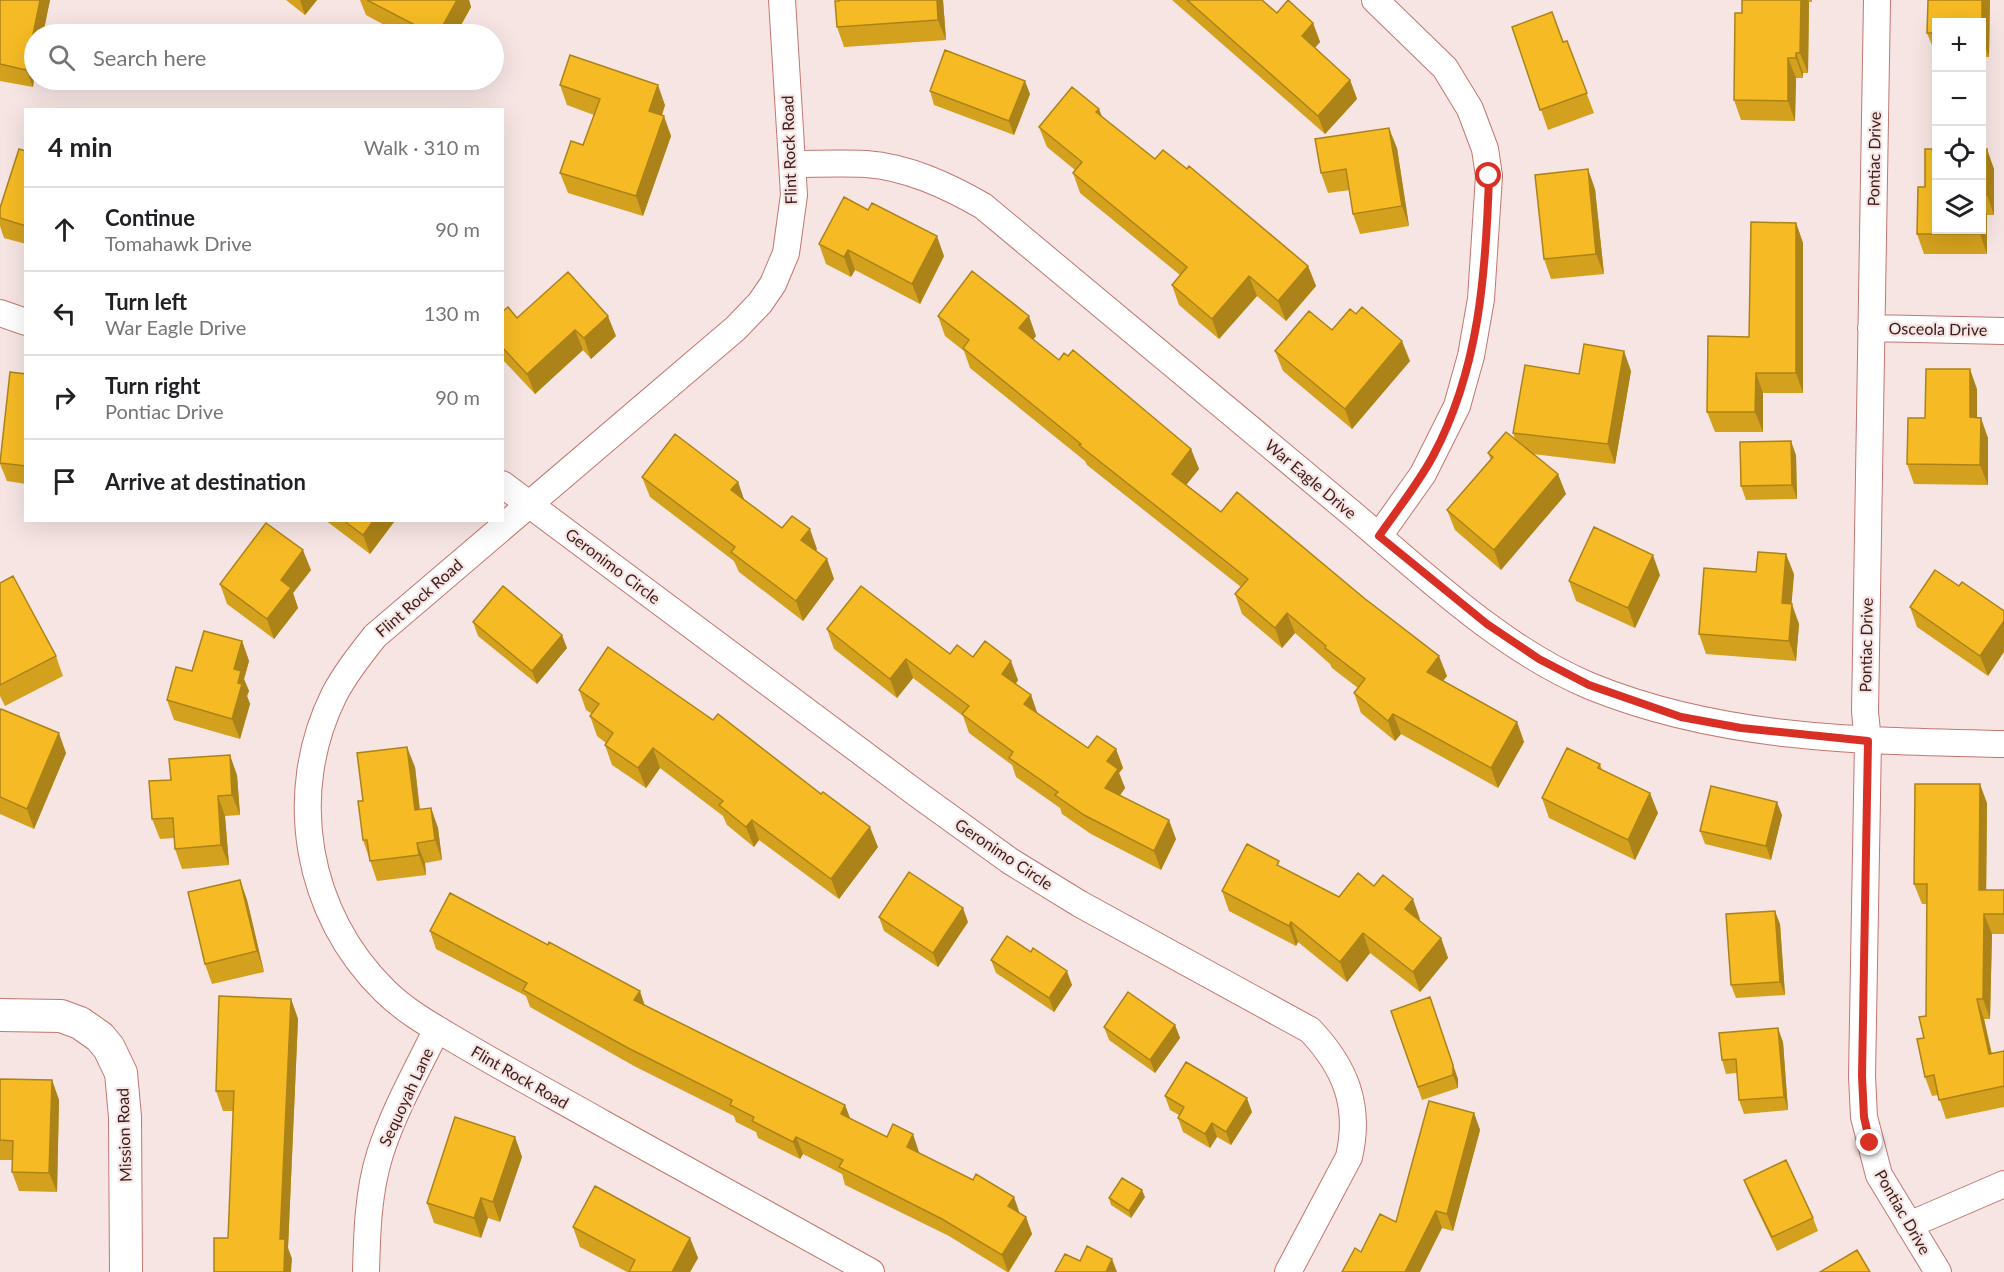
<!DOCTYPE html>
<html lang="en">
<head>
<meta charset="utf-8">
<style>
  body { margin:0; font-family:Lato,sans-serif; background:#f6f6f6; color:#202124 }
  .controls { position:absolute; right:18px; top:18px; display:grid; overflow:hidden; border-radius:0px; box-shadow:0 6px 24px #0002 }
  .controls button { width:54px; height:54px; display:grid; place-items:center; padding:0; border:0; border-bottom:2px solid #e0e0e0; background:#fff; color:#202124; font:30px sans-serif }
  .stop { position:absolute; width:18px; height:18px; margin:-14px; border:4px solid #d93025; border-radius:50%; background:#fff }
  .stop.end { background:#d93025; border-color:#fff; box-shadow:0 2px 6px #0008 }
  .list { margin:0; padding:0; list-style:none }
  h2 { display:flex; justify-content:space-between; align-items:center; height:78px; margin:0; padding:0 24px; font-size:26px }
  h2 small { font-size:20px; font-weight:400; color:#757577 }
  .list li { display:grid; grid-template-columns:39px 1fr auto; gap:18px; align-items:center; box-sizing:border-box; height:84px; padding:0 24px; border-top:2px solid #e0e0e0 }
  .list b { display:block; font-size:22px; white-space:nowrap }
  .list p { margin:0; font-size:20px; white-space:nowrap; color:#757577 }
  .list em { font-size:20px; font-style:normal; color:#757577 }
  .icon { flex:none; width:33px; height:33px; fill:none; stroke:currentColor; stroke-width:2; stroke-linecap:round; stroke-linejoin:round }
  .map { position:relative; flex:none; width:2004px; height:1272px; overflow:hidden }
  .search { position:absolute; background:#fff; box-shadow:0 6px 24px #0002; left:24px; top:24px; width:480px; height:66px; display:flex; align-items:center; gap:15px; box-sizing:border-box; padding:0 21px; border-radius:33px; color:#757577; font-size:22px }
  .panel { position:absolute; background:#fff; box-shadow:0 6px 24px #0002; left:24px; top:108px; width:480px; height:414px; border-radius:0px }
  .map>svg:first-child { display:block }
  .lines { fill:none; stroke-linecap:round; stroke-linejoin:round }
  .minor-casing { stroke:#c37671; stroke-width:28 }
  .tertiary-casing { stroke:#c37671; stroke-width:34 }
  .minor { stroke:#fff; stroke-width:26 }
  .tertiary { stroke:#fff; stroke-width:32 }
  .wall { fill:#d4a11f }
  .shaded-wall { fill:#ac8319 }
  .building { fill:#f6bb24; stroke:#ac8319; stroke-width:1.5 }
  .route { stroke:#d93025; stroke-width:8 }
  .labels { text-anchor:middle; stroke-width:4.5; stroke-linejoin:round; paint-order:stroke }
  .street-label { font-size:16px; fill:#3b1c1b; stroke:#f6e5e3 }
</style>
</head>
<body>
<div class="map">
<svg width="2004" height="1272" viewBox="0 0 2004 1272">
  <rect width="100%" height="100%" fill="#f6e5e3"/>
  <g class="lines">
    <g class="minor-casing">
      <path id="minor" d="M782,0l12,195 -8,58 -13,31 -13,19 -24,25 -361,308c-15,19 -30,38 -41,59 -49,99 -28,219 51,296 22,22 52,38 79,54 46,27 92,52 138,78 90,50 179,99 269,149
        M1375,0l70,68 25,41 15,40 4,27 -8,123 -10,57 -14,50 -34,68 -44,62
        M1877,0l-12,712 3,29 -6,335 2,41 15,58 59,97
        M792,164c24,0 50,-1 74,0 42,3 82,22 117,42 120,100 240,200 360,300 76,63 156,142 247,180 132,54 274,55 414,58
        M0,313l26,9
        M1871,328l133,3
        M502,484l418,312 90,65 70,43 230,126c35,37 51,75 39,127l-61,115
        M1909,1225l95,-41
        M366,1272c1,-39 2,-80 14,-118 14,-44 37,-84 57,-125"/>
    </g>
    <g class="tertiary-casing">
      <path id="tertiary" d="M0,1015l61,1 19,7 20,14 9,11 12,25 4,44 1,155"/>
    </g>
    <use href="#minor" class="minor"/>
    <use href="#tertiary" class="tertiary"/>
  </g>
  <path class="wall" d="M0,0h50l-7,34h-9v44l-1,9 -33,-6z
    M286,0h31l-12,15z
    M360,0h109l2,7 -15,27h-55l-35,-19z
    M839,0h104l3,40 -102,7 -7,-20z
    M1172,0h90l15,13 36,10 7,19 -5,6 35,32 7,19 -32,35z
    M1742,0h70v2h-3l-1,71h-5v5h-7l-1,43 -54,-1 -7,-20 8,-87z
    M1928,0h62l-1,57h-7v-35h-46v31h-1l-8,-20z
    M1512,27l51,15 4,-1 27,72 -46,17z
    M560,85l105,20 -3,11 9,20 -28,80 -75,-23 -8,-20 23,-28 11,-30 -27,-10z
    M930,91l100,3 -16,41 -80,-30z
    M1102,117l53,42 32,10 121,97 8,20 -30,35 -29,-25 -38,43 -40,-34 -7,-20 8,-10 -100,-82 -7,-20 2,-3 -28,-23 -8,-20z
    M1397,148l12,78 -49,8 -7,-20 -3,-24 -22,3 -7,-20z
    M1982,149l12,20v46h-7v39h-63l-7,-20 65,-4z
    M26,151v93l-22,-6 -4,-12v-18z
    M1595,189l9,85 -53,5 -7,-20z
    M1796,223l7,20v150h-40v39h-48l-8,-20 42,-75z
    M819,244l125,12 -24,48 -65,-34 -4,7 -25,-13z
    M502,312l15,6 99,18 -25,23 -8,-9 -48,44 -33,-35z
    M938,316l98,20 -3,3 26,21 132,89 8,20 -13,16 35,27 226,164 -4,5 74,41 7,20 -26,46 -97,-54 -6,7 -34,-28 -7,-20 4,-5 -26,-20 -2,-4 -35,-31 -13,15 -40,-34 -7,-20 6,-7 -154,-122 -2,-4 -115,-93 -6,-17 -19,-15z
    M1332,330l78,31 -58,68 -69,-58 -8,-20z
    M1631,371l-16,93 -82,-10 33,40 -65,76 -46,-40 -8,-20 44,-50 -3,-7 27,-14 -2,-6 66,-59z
    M26,374v110l-19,-3 -7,-17v-4z
    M1977,389v28l11,21v47l-74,-1 -7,-20 18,-46z
    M1796,455l1,44 -51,1 -5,-14z
    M642,477l96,5 6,18 38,28 35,21 -1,2 11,8 7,20 -31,42 -64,-49 -5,-11 -84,-64z
    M325,520h68l1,2 -24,32z
    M311,570l-18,23 5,15 -24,31 -47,-35 -7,-20z
    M1756,572l38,2 -3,30 8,20 -3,37 -90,-7 -7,-20z
    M1660,575l-25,53 -59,-27 -7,-20z
    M0,583l56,73 7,20 -58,30 -5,-10z
    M1959,586l29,90 -71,-49 -7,-20z
    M473,622l94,26 -30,36 -59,-48z
    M827,629l123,25 23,3 45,23 -2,4 15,11 6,18 51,35 28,1 7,19 -4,5 6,15 -5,7 56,44 -15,31 -70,-36 -29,-20 -2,-6 -44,-31 -4,-12 -43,-32 -6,-17 -50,-38 -16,20 -63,-49z
    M242,641l7,20 -5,18 5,12 -2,5 3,8 -10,35 -66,-19 -7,-20 25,-29z
    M579,690l299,157 -39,52 -80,-59 -5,7 -27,-22 -4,-9 -63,-48 -14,20 -34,-23 -7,-20 1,-2 -9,-7 -7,-20 2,-2 -6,-4z
    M0,711l66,42 -32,76 -34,-15z
    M1600,764l2,6 56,43 -23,47 -86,-42 -7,-20z
    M415,767l5,43 11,-2 7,20 4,32 -17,3 1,12 -49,6 -14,-41v-39z
    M237,775l3,40 -15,1 4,49 -47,4 -7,-20 -1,-11 -14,1 -8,-20z
    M1987,803l-1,87h18v44h-12l-2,85h-6l8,35 12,-3v56l-58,12 -8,-24 -6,1 -7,-19 -1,-39 2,-22 1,-112h-5l-8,-20z
    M1782,815l-11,45 -66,-16 -5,-13z
    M1281,867l58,30 35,-11 46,33 -1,2 22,17 7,20 -28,34 -50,-39 -23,29 -49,-40 -2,4 -67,-35 -7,-20z
    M240,880l7,20 17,72 -52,12 -7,-20z
    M879,917l89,5 -30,45 -54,-36z
    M1780,924l5,71 -49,3 -5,-13z
    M430,931l215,74 200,100 5,14 37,18 32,15v1l107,64 6,17 -23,38h-2l-58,-36 -104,-51 -3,-11 -39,-20 -3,5 -42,-21 -2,-6 -20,-10 -2,-6 -100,-50 -104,-59 -4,-11 -90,-47z
    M991,960l81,25 -18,27 -58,-39z
    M291,999l7,20 -10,229 4,11 -64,-21 5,-127h-10l-7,-20z
    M1391,1011l67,68v9l-36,12z
    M1175,1025l5,13 -25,35 -46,-33 -5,-13z
    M1783,1042l5,68 -44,4 -5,-14 -2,-27 -11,1 -4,-14z
    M0,1079l52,1 7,20 -2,92 -38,-1 -7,-19v-12h-12z
    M1165,1096l87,16 -21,33 -14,-8 -7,11 -27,-16 -5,-14 1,-3 -9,-5z
    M1474,1113l6,17 -27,101 -11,-3 -100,44 19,-20 35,-30z
    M515,1137l7,20 -22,65 -12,-4 -7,20 -47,-15 -7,-20z
    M1744,1180l69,38 5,13 -41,20 -28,-58z
    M1145,1197l-14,21 -20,-13 -2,-7z
    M573,1227l117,11 8,20 -8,14h-63l-47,-25z"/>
  <path class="shaded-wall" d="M40,0h10l-7,34h-9v44l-1,9 -7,-17z
    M300,0h17l-12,15z
    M457,0h12l2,7 -15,27h-18z
    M937,0h6l3,40 -8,-20z
    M1801,0h7l1,2 -1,71 -8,-20z
    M1982,0h8l-1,57 -7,-20z
    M1313,23l7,19 -12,13 -6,-19z
    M1796,53l7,20v5l-7,-20z
    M1788,58l8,20 -1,43 -7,-20z
    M1350,80l7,19 -32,35 -7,-18z
    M1025,81l5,13 -16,41 -5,-14z
    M658,85l7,20 -9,26 -7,-20z
    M1099,109l8,20 -11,-17z
    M664,116l7,20 -28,80 -7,-20z
    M1389,128l8,20 12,78 -7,-20z
    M1987,149l7,20v46l-7,-20z
    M1588,169l7,20 9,85 -8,-20z
    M1982,201l5,14v39l-7,-20v-4h2z
    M1796,223l7,20v150l-7,-20z
    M937,236l7,20 -24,48 -8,-20z
    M848,250l7,20 -4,7 -7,-20z
    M1308,266l8,20 -30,35 -8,-20z
    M1249,276l8,20 -38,43 -7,-20z
    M608,316l8,20 -25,23 -7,-21z
    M1029,316l7,20 -9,12 -8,-20z
    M575,330l8,20 -48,44 -8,-20z
    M1402,341l8,20 -58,68 -7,-20z
    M1624,351l7,20 -16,93 -7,-20z
    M1970,369l7,20v48l-7,-20z
    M1756,373l7,20v39l-8,-20z
    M1981,418l7,20v47l-8,-20z
    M1791,441l5,14 1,44 -5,-14z
    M1191,449l8,20 -20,25 -7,-20z
    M1558,474l8,20 -65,76 -7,-20z
    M738,482l7,20 -14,-12z
    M374,520h19l1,2 -24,32 -7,-19z
    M810,529l7,20 -9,11 -7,-20z
    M303,550l8,20 -18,23 5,15 -24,31 -7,-20 14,-39z
    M1786,554l8,20 -4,49 -8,-20z
    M1653,555l7,20 -25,53 -7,-20z
    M827,559l7,20 -31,42 -7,-20z
    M1792,604l7,20 -3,37 -7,-20z
    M1287,613l8,20 -13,15 -7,-20z
    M2004,621v31l-16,24 -8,-20z
    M562,635l5,13 -30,36 -5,-13z
    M242,641l7,20 -5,18 5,12 -2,5 3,8 -10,35 -8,-20 2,-50z
    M1439,656l8,20 -13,16 -7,-20z
    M906,659l7,19 -16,20 -7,-19z
    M1011,661l7,19 -9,13 -7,-19z
    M1031,695l7,20 -14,-11z
    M1393,714l8,20 -6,7 -7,-20z
    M1517,722l7,20 -26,46 -7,-20z
    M59,733l7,20 -32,76 -7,-20z
    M407,747l8,20 7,63 -7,-20z
    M653,748l7,20 -14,20 -8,-20z
    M1116,749l7,19 -4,5 6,15 -13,19 -7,-19 2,-27z
    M230,755l7,20 3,40 -8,-20z
    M1980,784l7,19 -1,107 -7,-20z
    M1650,793l8,20 -23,47 -7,-20z
    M218,796l7,20 4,49 -8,-20z
    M1777,802l5,13 -11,45 -5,-14z
    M431,808l7,20 4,32 -7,-20z
    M752,820l7,20 -5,7 -8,-20z
    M1169,820l7,19 -15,31 -7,-19z
    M870,827l8,20 -39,52 -8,-20z
    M417,843l8,20 1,12 -7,-20z
    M240,880l7,20 17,72 -7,-21z
    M1413,899l7,20 -7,10 -8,-20z
    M963,908l5,14 -30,45 -5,-14z
    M1775,911l5,13 5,71 -5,-13z
    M1984,914l8,20 -2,85 -7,-20z
    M1291,922l7,20 -2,4 -7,-20z
    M1363,933l7,20 -23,29 -7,-20z
    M1441,938l7,20 -28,34 -7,-20z
    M1067,971l5,14 -18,27 -5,-14z
    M640,991l6,18 -12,-9z
    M1430,997l28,82v9l-5,-13z
    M291,999l7,20 -10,229 4,11 -1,13h-7l-4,-33z
    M1977,999l7,20 12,55 -7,-20z
    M1175,1025l5,13 -25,35 -5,-13z
    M1778,1028l5,14 5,68 -4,-13z
    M52,1080l7,20 -2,92 -8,-19z
    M1247,1098l5,14 -21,33 -5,-13z
    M845,1105l7,18 -11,-9z
    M1474,1113l6,17 -27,101 -6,-17z
    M1212,1123l5,14 -7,11 -5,-14z
    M913,1134l6,18 -6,12 -6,-17z
    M515,1137l7,20 -22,65 -7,-20z
    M796,1137l7,17 -3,5 -7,-17z
    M1142,1190l3,7 -14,21 -2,-7z
    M1014,1197l6,17 -12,-8z
    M481,1198l7,20 -7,20 -7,-20z
    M1436,1211l6,17 -22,44h-15z
    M1026,1217l6,17 -24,38 -6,-17z
    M690,1238l8,20 -8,14h-18z
    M1112,1259l5,13h-11z"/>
  <path class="building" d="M0,0h40l-14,70 -26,-6z
    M367,0h90l-19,34h-6z
    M839,0h98l1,20 -101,7 -2,-26h4z
    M1187,0h75l15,13 11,-13 25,23 -11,13 48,44 -32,36z
    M1742,0h59l-1,53h-4v5h-8v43l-54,-1 1,-87h7z
    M1928,0h54v37v-15h-46v14h-2v-3h-7z
    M1552,12l11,30 4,-1 20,52 -47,17 -28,-83z
    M945,50l80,31 -16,40 -79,-30z
    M570,55l88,30 -9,26 15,5 -28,80 -76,-23 11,-32 12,4 17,-46 -40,-14z
    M1072,87l27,22 -3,3 59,47 8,-9 24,19 2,-3 119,100 -30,35 -29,-25 -37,43 -40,-34 15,-18 -114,-94 9,-11 -43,-35z
    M1389,128l13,78 -49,8 -7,-45 -25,4 -6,-34z
    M19,149l7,2v75l-26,-8v-10z
    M1925,149h11v81h44v4h-63l1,-47h7z
    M1982,149h5v46h-5z
    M1588,169l8,85 -52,5 -9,-84z
    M844,197l24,13 4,-7 65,33 -25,48 -64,-34 -4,7 -25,-13z
    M1751,222l45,1v150h-40l-1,39h-48l1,-76 41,1z
    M972,271l57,45 -10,12 40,32 5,-7 4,3 5,-6 118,99 -19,25 49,38 16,-20 127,106 75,58 -12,16 90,50 -26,46 -98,-54 -5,7 -34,-28 11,-14 -40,-31 1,-2 -39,-33 -12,15 -40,-34 13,-15 -169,-134 2,-1 -118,-96 6,-8 -31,-24z
    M568,272l40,44 -24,22 -9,-8 -48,44 -25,-27v-35l6,-5 9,11z
    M1362,307l40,34 -57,68 -70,-58 34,-40 23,19 18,-21 6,5z
    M1584,344l40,7 -16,93 -95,-11 12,-68 54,9z
    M1926,369h44v48l11,1 -1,47 -73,-1 1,-46h17z
    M10,372l16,2v92l-26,-3z
    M1506,432l52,42 -64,76 -47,-40 46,-53 -5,-4z
    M675,434l63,48 -7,8 51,38 10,-12 18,13 -9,11 26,19 -31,42 -65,-49 4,-5 -93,-70z
    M1791,441l1,44 -51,1 -1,-44z
    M343,520h31l-11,15z
    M266,523l37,27 -22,30 10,8 -24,31 -47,-35z
    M1594,527l59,28 -25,53 -59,-27z
    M1758,552l28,2 -4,49 10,1 -3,37 -90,-7 5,-66 52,4z
    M1935,570l24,16 3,-4 42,29v10l-24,35 -70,-49z
    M13,576l43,80 -56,29v-102z
    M503,586l59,49 -30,36 -59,-49z
    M861,586l89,68 7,-9 16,12 12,-16 26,20 -9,13 29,21 -7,9 64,44 9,-12 19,13 -9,12 11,8 -13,19 64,32 -15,31 -70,-36 -29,-20 3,-3 -49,-34 4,-6 -51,-38 7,-8 -63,-47 -16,20 -63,-50z
    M204,631l38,10 -8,28 7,2 -3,12 4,1 -10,35 -65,-19 9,-33 16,4z
    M608,647l105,73 5,-6 103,80 2,-2 47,35 -39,52 -79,-59 -6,7 -27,-22 4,-4 -70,-53 -15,20 -33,-23 8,-12 -23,-17 9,-12 -20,-14z
    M1,709l58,24 -32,76 -27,-12v-86z
    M407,747l8,63 16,-2 4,32 -18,3 2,12 -49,6 -3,-21h-4l-5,-39h5l-6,-48z
    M1567,748l33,16 -2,4 52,25 -22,47 -86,-42z
    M230,755l2,40 -14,1 3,49 -46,4 -2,-31 -21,1 -3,-38 22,-1 -2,-21z
    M1915,784h65l-1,106h25v24h-20l-1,85h-6l12,55 15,-3v35l-65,14 -5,-25 -9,2 -8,-38 7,-1 -5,-21 7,-1 1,-132h-13z
    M1711,786l66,16 -11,44 -66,-15z
    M1247,844l32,17 -2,4 62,32 19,-24 16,13 9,-11 30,24 -8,10 36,29 -28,34 -50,-39 -23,29 -49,-40 -2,4 -67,-35z
    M909,872l54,36 -30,45 -54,-36z
    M240,880l17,71 -52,13 -17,-72z
    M450,893l98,52 1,-3 91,49 -6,9 211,105 -4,9 46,23 6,-13 20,10 -6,13 66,33 3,-6 38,23 -6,9 18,11 -24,38 -60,-36 -103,-52 4,-7 -47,-23 -3,5 -41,-21 2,-4 -24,-12 2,-5 -104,-52 -105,-58 4,-7 -97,-52z
    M1775,911l5,71 -49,3 -5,-71z
    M1007,936l24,16 2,-4 34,23 -18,27 -58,-38z
    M1128,992l47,33 -25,35 -46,-33z
    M219,996l72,3 -11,240h5l-1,33h-70v-34h14l6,-147h-18z
    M1430,997l23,68v10l-35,12 -27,-76z
    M1778,1028l6,69 -45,3 -3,-41 -14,1 -3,-27z
    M1186,1062l61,36 -21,34 -14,-9 -7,11 -27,-16 6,-11 -19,-11z
    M0,1079l52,1 -3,93 -37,-1 1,-31 -13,-1z
    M1429,1101l45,12 -27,101 -11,-3 -31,61h-63l13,-24 6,4 19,-38 16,8z
    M455,1117l60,20 -22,65 -12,-4 -7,20 -47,-15z
    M1786,1160l27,58 -41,19 -28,-57z
    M1122,1178l20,12 -13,21 -20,-13z
    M595,1186l95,52 -18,34h-43l6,-12 -62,-33z
    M1087,1246l25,13 -6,13h-51l10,-18 15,7z
    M1857,1250l13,22h-50z"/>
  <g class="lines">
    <path class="route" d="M1489,176c-3,97 -10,194 -56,280 -15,28 -36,54 -54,80l108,88 52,35 50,26 92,32 60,11 127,13 -6,335 2,41 6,26"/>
  </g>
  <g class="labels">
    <g class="street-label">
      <text transform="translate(789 150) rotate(-92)" y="6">Flint Rock Road</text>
      <text transform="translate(1874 159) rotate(-89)" y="6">Pontiac Drive</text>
      <text transform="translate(1938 329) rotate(1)" y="6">Osceola Drive</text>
      <text transform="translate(1311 479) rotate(40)" y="6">War Eagle Drive</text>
      <text transform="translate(613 566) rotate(37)" y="6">Geronimo Circle</text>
      <text transform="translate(419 598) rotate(-41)" y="6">Flint Rock Road</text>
      <text transform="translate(1866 645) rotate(-89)" y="6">Pontiac Drive</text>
      <text transform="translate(1004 854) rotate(34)" y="6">Geronimo Circle</text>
      <text transform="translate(520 1077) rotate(30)" y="6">Flint Rock Road</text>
      <text transform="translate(406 1097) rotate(-65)" y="6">Sequoyah Lane</text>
      <text transform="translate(124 1135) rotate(-92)" y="6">Mission Road</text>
      <text transform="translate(1903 1212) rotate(60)" y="6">Pontiac Drive</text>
    </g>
  </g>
</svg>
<div class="controls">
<button>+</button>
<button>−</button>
<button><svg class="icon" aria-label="locate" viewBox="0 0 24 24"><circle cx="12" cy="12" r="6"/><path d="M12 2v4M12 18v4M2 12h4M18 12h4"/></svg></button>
<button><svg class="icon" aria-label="layers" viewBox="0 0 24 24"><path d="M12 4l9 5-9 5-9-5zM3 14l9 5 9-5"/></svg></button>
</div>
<div class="stop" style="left:1489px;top:176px"></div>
<div class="stop end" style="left:1870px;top:1143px"></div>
<div class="search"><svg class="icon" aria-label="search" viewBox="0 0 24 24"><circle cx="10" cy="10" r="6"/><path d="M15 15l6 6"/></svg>Search here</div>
<section class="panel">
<h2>4 min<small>Walk · 310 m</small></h2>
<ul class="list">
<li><svg class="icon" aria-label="ahead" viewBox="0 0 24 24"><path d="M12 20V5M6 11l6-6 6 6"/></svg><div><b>Continue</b><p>Tomahawk Drive</p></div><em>90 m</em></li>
<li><svg class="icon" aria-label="left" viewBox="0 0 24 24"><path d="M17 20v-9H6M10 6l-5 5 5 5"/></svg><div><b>Turn left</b><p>War Eagle Drive</p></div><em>130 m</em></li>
<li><svg class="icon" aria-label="right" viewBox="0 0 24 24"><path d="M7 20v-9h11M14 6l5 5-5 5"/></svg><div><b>Turn right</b><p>Pontiac Drive</p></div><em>90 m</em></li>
<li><svg class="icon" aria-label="arrive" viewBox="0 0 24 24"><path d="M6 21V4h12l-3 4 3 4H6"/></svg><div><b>Arrive at destination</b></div></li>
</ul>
</section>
</div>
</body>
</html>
